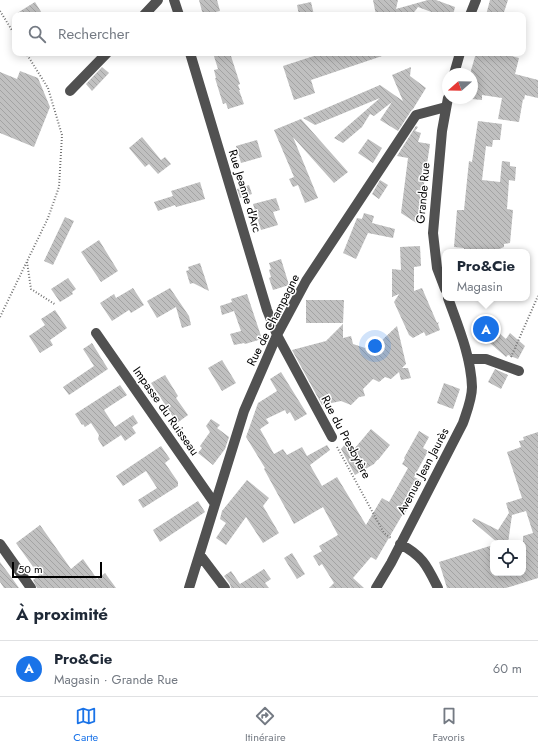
<!DOCTYPE html>
<html lang="fr">
<head>
<meta charset="utf-8">
<style>
  body { margin:0; font-family:Jost,sans-serif; background:#f2f2f3; color:#1f2937 }
  .controls { position:absolute; right:12px; bottom:12px; display:grid; overflow:hidden; border-radius:8px; box-shadow:0 2px 10px #0003 }
  .controls button { width:36px; height:36px; display:grid; place-items:center; padding:0; border:0; border-bottom:1px solid #e0e1e3; background:#fff; color:#1f2937; font:20px sans-serif }
  .compass { position:absolute; left:442px; top:68px; width:36px; height:36px; border-radius:50%; background:#fff; box-shadow:0 2px 10px #0003; rotate:250deg }
  .scale { position:absolute; left:12px; bottom:10px; width:90px; box-sizing:border-box; padding-left:4px; border:2px solid #000; border-top:0; font-size:11px; line-height:14px; white-space:nowrap; color:#000; -webkit-text-stroke:3px #fff; paint-order:stroke }
  .you { position:absolute; left:375px; top:346px; width:14px; height:14px; margin:-10px; border:3px solid #fff; border-radius:50%; background:#1a73e8; box-shadow:0 0 0 6px #1a73e833 }
  .badge { display:grid; place-items:center; width:26px; height:26px; border-radius:50%; background:#1a73e8; color:#fff; font-size:13px; font-weight:700 }
  .pin { position:absolute; translate:-50% -50%; border:2px solid #fff; box-shadow:0 1px 4px #0006 }
  .popup { position:absolute; left:442px; top:249px; width:88px; height:52px; box-sizing:border-box; display:grid; place-content:center; border-radius:8px; background:#fff; filter:drop-shadow(0 1px 3px #0005); font-size:13px; white-space:nowrap; color:#747a83 }
  .popup b { font-size:15px; color:#1f2937 }
  .popup::after { content:''; position:absolute; left:50%; top:100%; margin-left:-8px; border:8px solid transparent; border-top-color:#fff }
  .list { margin:0; padding:0; list-style:none }
  h2 { display:flex; justify-content:space-between; align-items:center; height:52px; margin:0; padding:0 16px; font-size:17px }
  h2 small { font-size:13px; font-weight:400; color:#747a83 }
  .list li { display:grid; grid-template-columns:26px 1fr auto; gap:12px; align-items:center; box-sizing:border-box; height:56px; padding:0 16px; border-top:1px solid #e0e1e3 }
  .list b { display:block; font-size:15px; white-space:nowrap }
  .list p { margin:0; font-size:13px; white-space:nowrap; color:#747a83 }
  .list em { font-size:13px; font-style:normal; color:#747a83 }
  .icon { flex:none; width:22px; height:22px; fill:none; stroke:currentColor; stroke-width:2; stroke-linecap:round; stroke-linejoin:round }
  .map { position:relative; flex:none; width:538px; height:588px; overflow:hidden }
  .search { position:absolute; background:#fff; box-shadow:0 2px 10px #0003; left:12px; right:12px; top:12px; height:44px; display:flex; align-items:center; gap:10px; box-sizing:border-box; padding:0 14px; border-radius:8px; color:#747a83; font-size:15px }
  .sheet { height:108px; background:#fff }
  nav { display:flex; justify-content:space-around; align-items:center; box-sizing:border-box; height:56px; border-top:1px solid #e0e1e3; background:#fff; font-size:11px; color:#747a83 }
  nav a { display:grid; justify-items:center; gap:2px }
  nav .on { color:#1a73e8 }
  .map>svg:first-child { display:block }
  .building { fill:url(#building-back-hatch) }
  .lines { fill:none; stroke-linecap:round; stroke-linejoin:round }
  .path { stroke:#737373; stroke-width:2; stroke-dasharray:1 2; stroke-linecap:butt }
  .minor { stroke:#515151; stroke-width:10 }
  .labels { text-anchor:middle; stroke-width:3; stroke-linejoin:round; paint-order:stroke }
  .street-label { font-size:12px; fill:#000; stroke:#fff }
</style>
</head>
<body>
<div class="map">
<svg width="538" height="588" viewBox="0 0 538 588">
  <defs>
    <pattern id="building-back-hatch" width="6" height="6" patternUnits="userSpaceOnUse"><rect width="6" height="6" fill="#c0c0c0"/><path d="M-1 5l2 2M0 0l6 6M5-1l2 2" fill="none" stroke="#a3a3a3"/></pattern>
  </defs>
  <rect width="100%" height="100%" fill="#fff"/>
  <path class="building" d="M199,0h18l3,11 -17,4z
    M373,0h25l-2,9 32,-9h8l19,7 -2,8h-20l1,-2 -16,-6 -6,8h-36z
    M490,0h18l-5,15h-17z
    M35,2l8,13h-29z
    M311,2l3,13h-15l-2,-10z
    M213,53h17l10,31 -2,1 2,5h-1l5,14 -16,5 -2,-6 -3,1 -8,-26h1l-2,-8 4,-1z
    M323,53h61l1,2 -74,25 4,13 -21,7 -11,-34z
    M476,53h23l20,5 -4,16 23,6v18l-13,-3 -1,5 -1,-1 -4,23 -21,-3 4,-21 -20,-3v5l-10,-1v-25h-2z
    M102,67l7,6 -17,18 -6,-7z
    M411,67l-1,9 16,12 -13,21 -2,2 -13,20 -18,-11 12,-18 -18,14 -4,-2 -8,13 -19,16 -9,-5 46,-40 -65,27 -12,-7 77,-33 23,16 -11,-26z
    M20,71l18,7 12,29 -16,40 -34,-14v-61l17,7z
    M301,119l47,53 -14,11 -41,-46 25,61 -13,5 -7,-18 -5,2 -4,-8 5,-2 -20,-47z
    M478,121l24,3 -2,16h-7l-1,7 -6,-1 -4,34 18,2 2,-21 8,1v4l6,1 -1,14 -6,-1 -2,29 6,1 -3,33 -6,1v3l-5,2 1,3h-36v-4l-10,-1 3,-37h7l5,-49 3,1z
    M416,126l2,1 -3,4 6,2 -3,9 12,2 -12,80 -17,-11 7,-55 -11,-2z
    M142,137l19,23 4,-3 6,7 -13,10 -9,-10 -4,3 -16,-19z
    M368,139l14,9 -9,15 -15,-10z
    M257,140l5,17 -21,6 -5,-17z
    M380,180l8,5 -9,14 -7,-5z
    M200,182l5,17 -29,8 -1,-2 -17,6 -4,-9 19,-6 -2,-5z
    M249,185l3,9 -12,4 -3,-9z
    M276,198l4,12 -7,2 5,13 -17,5 -8,-26z
    M364,213l10,3 -2,7 23,6 -2,9 -25,-5 -12,26 -13,-6 14,-35 5,1z
    M65,217l9,4 -21,44 -9,-4z
    M99,240l19,31 -17,11 -20,-30z
    M420,246l1,20 -7,1v24l8,-3 15,35 2,-1 -1,2 2,6 -14,6 -2,-4 -11,6 -4,-3 -15,-33 5,-8 -7,3v-28l9,1 -1,-23z
    M281,259l8,26 -16,5 -4,-12 2,-1 -2,-7 2,-1 -2,-6z
    M200,263l5,15 4,13 -16,-8 -3,1 -4,-13 3,-1 -1,-3z
    M68,278l8,11 -4,3 1,2 -13,8 -9,-13z
    M133,288l11,17 -13,8 -2,-3 -17,11 -12,-18 14,-9 2,4z
    M170,288l19,28 2,9 -9,3 -6,-21 -19,11 -10,-17z
    M247,294l15,45 -17,5 -1,-1 -10,2 -4,-11 11,-3 -7,-20 -12,4 -2,-9 12,-4 -1,-3z
    M306,300h38l-1,23h-37z
    M55,310l12,18 -17,12 3,5 -13,8 -11,-17 16,-11 -4,-6z
    M483,319l23,20 4,-6 15,13 -7,13 -10,-4 -2,2 -32,-28z
    M343,324v14l8,-2 2,8 12,4 5,-5 7,2 20,-19 9,38 -4,4h6l3,10 -10,2 -2,-8 -8,7 -6,-2 -6,5 -6,-3 -10,10 2,7 -6,1 -8,8 -10,-4 -19,4 -30,-55 34,-9z
    M92,343l16,26 -39,26 -6,-8 31,-21 -11,-17z
    M222,360l14,23 -14,8 -14,-23z
    M495,369l13,6 -7,14 -13,-7z
    M281,372l26,42 -12,7 -5,-9 -3,2 -2,-4 -19,9 3,4 -9,6 14,25 9,-5 4,6 15,-8 5,9 20,-11 3,5 -20,15 12,21 15,-9 29,48 16,-27 7,4 19,-34 -6,-4 3,-5 -1,-1 15,-27 10,6 -6,11 5,3 -14,26 8,4 -17,32 -1,-1 -28,48 -5,-3 -18,21 11,10h-35l5,-5 -12,-19 -3,2 -6,-10 9,-5 -3,-5 19,-11 -15,-28 -29,17 -30,-55 1,-1 -19,-31 12,-34 19,-12 -7,-12z
    M165,375l13,21 -2,2 12,17 -11,8 -26,-40z
    M444,383l16,6 -7,20 -16,-6z
    M120,385l7,10 -23,15 11,17 18,-12 5,8 -6,4 4,6 -11,8 -4,-6 -18,12 -5,-8 1,-4 -8,-12 -6,4 -2,-3 -1,1 -7,-11z
    M211,419l9,6 -3,3 12,9 -4,12 -12,16 -15,-12 4,-5 -2,-2 10,-14 -4,-6z
    M371,429l19,16 -12,15h-1l-3,4 -19,11 -14,-26 5,-6 9,5z
    M538,432v146l-32,10h-59l-8,-26 54,-17v28h30v-37l10,-3 -7,-22 -14,4 -4,28h-10l-26,-22 2,-3 24,12 11,-17 -3,-10 16,-5 -15,-46 14,-5 -2,-6 5,-1 -1,-3z
    M161,446l9,13 -5,4 13,19v4l-35,22 -5,-8 19,-12 -11,-17 -23,15 -7,-10z
    M247,480l22,18 -6,8 16,27 -16,10 -17,-26 -20,28 -10,-7 10,-15 -6,-4 2,-8z
    M198,501l7,11 -45,30 -7,-12z
    M40,525l31,44 12,-10 14,20 8,-6 11,15h-79l-4,-8 6,-5 -23,-32z
    M292,553l13,21 -8,5 -13,-21z
    M0,562l9,12 10,14h-15l-4,-6z
    M264,569l7,10 -6,4 4,5h-38l-1,-4 -6,-8 7,-5 9,13z"/>
  <g class="lines">
    <path class="path" d="M0,11l15,24
      M27,262l4,27 25,16
      M0,317l48,-99 11,-31 3,-52 -14,-47 -22,-35
      M511,357l27,-61
      M337,447l47,86 7,5"/>
    <path class="minor" d="M174,0l5,15
      M144,15l14,-15
      M470,15l6,-15
      M190,53l77,257 10,25 55,102
      M454,74l6,-21
      M70,91l37,-38
      M445,289l-8,-21 -4,-35 9,-102 6,-33
      M96,333l119,171
      M468,359h18l33,12
      M0,544l31,44
      M400,544c23,12 27,22 38,44
      M200,555l25,33
      M189,588l55,-177 33,-76 29,-54 110,-166 30,-8
      M376,588l15,-25 72,-140c4,-12 9,-24 9,-36 -1,-31 -14,-61 -24,-89"/>
  </g>
  <g class="labels">
    <g class="street-label">
      <text transform="translate(245 191) rotate(73)" y="4">Rue Jeanne d'Arc</text>
      <text transform="translate(423 193) rotate(-85)" y="4">Grande Rue</text>
      <text transform="translate(273 320) rotate(-63)" y="4">Rue de Champagne</text>
      <text transform="translate(166 411) rotate(55)" y="4">Impasse du Ruisseau</text>
      <text transform="translate(346 437) rotate(62)" y="4">Rue du Presbytère</text>
      <text transform="translate(423 471) rotate(-62)" y="4">Avenue Jean Jaurès</text>
    </g>
  </g>
</svg>
<div class="controls">
<button><svg class="icon" aria-label="locate" viewBox="0 0 24 24"><circle cx="12" cy="12" r="6"/><path d="M12 2v4M12 18v4M2 12h4M18 12h4"/></svg></button>
</div>
<svg class="compass" viewBox="-18 -18 36 36"><path d="M0-13l5 13h-10z" fill="#e53935"/><path d="M0 13l5-13h-10z" fill="#747a83"/></svg>
<div class="scale">50 m</div>
<div class="you"></div>
<div class="pin badge" style="left:486px;top:329px">A</div>
<div class="popup"><b>Pro&amp;Cie</b>Magasin</div>
<div class="search"><svg class="icon" aria-label="search" viewBox="0 0 24 24"><circle cx="10" cy="10" r="6"/><path d="M15 15l6 6"/></svg>Rechercher</div>
</div>
<section class="sheet">
<h2>À proximité<small></small></h2>
<ul class="list">
<li><span class="badge">A</span><div><b>Pro&amp;Cie</b><p>Magasin · Grande Rue</p></div><em>60 m</em></li>
</ul>
</section>
<nav>
<a class="on"><svg class="icon" aria-label="map" viewBox="0 0 24 24"><path d="M3 6l6-2 6 2 6-2v14l-6 2-6-2-6 2zM9 4v14M15 6v14"/></svg>Carte</a>
<a><svg class="icon" aria-label="directions" viewBox="0 0 24 24"><path d="M12 3l9 9-9 9-9-9zM9 14v-3h6M13 9l2 2-2 2"/></svg>Itinéraire</a>
<a><svg class="icon" aria-label="saved" viewBox="0 0 24 24"><path d="M7 4h10v16l-5-4-5 4z"/></svg>Favoris</a>
</nav>
</body>
</html>
